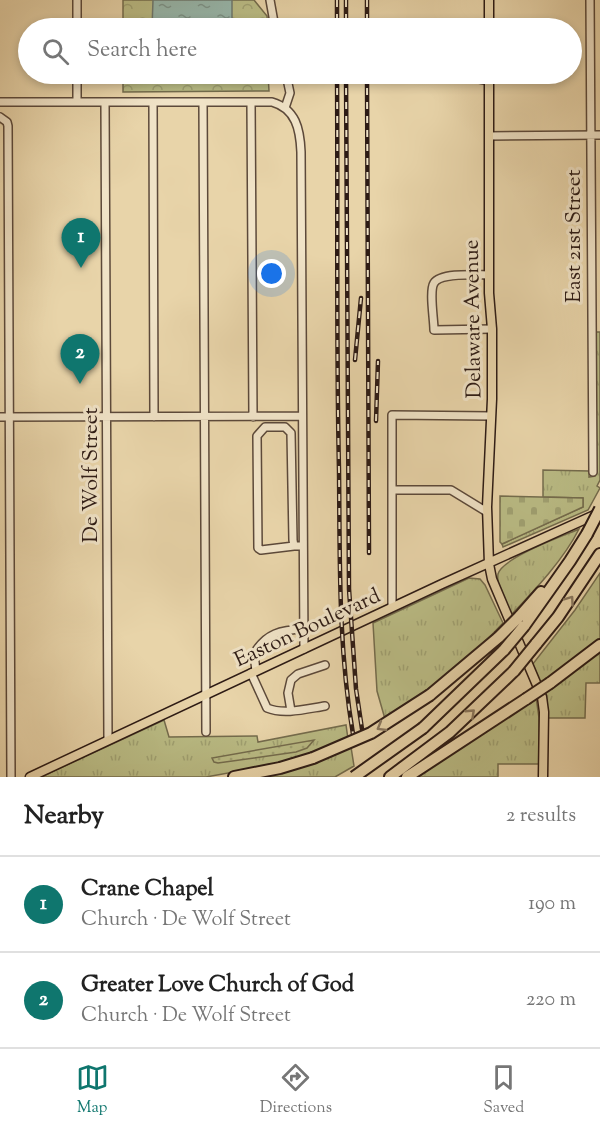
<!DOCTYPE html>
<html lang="en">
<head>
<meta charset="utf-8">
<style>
  body { margin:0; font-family:"Sorts Mill Goudy",serif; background:#f2f2f2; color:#222 }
  .you { position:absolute; left:272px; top:274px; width:21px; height:21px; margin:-15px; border:4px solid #fff; border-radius:50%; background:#1a73e8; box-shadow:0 0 0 9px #1a73e833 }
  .badge { display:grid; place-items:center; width:39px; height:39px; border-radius:50%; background:#0f766e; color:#fff; font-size:20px; font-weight:700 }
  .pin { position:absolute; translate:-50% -50px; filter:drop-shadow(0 2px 3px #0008) }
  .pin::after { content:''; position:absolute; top:32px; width:21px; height:18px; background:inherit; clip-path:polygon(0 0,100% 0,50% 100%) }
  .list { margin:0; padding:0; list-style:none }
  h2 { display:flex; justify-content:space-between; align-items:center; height:78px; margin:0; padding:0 24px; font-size:26px }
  h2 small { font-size:20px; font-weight:400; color:#767676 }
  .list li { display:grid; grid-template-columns:39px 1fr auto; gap:18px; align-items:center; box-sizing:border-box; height:96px; padding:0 24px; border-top:2px solid #e0e0e0 }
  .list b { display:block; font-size:22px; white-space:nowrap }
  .list p { margin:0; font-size:20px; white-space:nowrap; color:#767676 }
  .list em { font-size:20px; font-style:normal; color:#767676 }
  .icon { flex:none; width:33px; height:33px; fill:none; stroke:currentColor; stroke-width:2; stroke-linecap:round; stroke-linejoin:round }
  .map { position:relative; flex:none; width:600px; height:777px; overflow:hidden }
  .search { position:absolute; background:#fff; box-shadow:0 3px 9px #0003; left:18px; right:18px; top:18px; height:66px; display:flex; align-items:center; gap:15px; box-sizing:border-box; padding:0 21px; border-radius:33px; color:#767676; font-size:22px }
  .sheet { height:270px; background:#fff }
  nav { display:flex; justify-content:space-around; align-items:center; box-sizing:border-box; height:84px; border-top:2px solid #e0e0e0; background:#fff; font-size:16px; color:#767676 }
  nav a { display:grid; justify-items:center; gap:3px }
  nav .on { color:#0f766e }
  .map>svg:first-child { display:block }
  .grass { fill:url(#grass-tufts); stroke:#746c4d; stroke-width:1.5 }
  .cemetery { fill:url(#cemetery-stones); stroke:#746c4d; stroke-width:1.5 }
  .park { fill:url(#park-crowns); stroke:#746c4d; stroke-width:1.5 }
  .garden { fill:url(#garden-dots); stroke:#746c4d; stroke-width:1.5 }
  .water { fill:url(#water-ripples); stroke:#6d7970; stroke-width:1.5 }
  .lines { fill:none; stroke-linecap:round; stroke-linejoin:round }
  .minor-casing { stroke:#5c493a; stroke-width:10 }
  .major-casing { stroke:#2d1b15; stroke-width:11 }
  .highway-casing { stroke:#2d1b15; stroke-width:14 }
  .minor { stroke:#f0e3c7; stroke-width:7 }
  .major { stroke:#e8d4a9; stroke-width:8 }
  .highway { stroke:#e8d4a9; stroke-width:10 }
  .rail-casing { stroke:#2d1b15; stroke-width:4.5 }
  .rail { stroke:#f0e3c7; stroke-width:2; stroke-dasharray:7; stroke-linecap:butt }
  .highway-bridge-casing { stroke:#2d1b15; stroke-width:14; stroke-linecap:butt }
  .highway-bridge { stroke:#e8d4a9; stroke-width:10 }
  .oneway { stroke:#8a785f }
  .labels { text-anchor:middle; stroke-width:6; stroke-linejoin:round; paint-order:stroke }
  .street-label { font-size:21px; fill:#2d1b15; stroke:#f0e3c7 }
</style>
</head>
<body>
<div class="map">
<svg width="600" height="777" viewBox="0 0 600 777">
  <defs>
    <pattern id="grass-tufts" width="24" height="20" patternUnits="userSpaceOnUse" patternTransform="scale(1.5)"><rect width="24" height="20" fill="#babc85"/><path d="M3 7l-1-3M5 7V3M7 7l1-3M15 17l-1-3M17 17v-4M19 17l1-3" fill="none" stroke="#a0a172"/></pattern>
    <pattern id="cemetery-stones" width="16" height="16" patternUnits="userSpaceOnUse" patternTransform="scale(1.5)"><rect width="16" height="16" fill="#babc85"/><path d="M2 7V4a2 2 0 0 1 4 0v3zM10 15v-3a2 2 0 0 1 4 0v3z" fill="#a0a172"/></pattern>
    <pattern id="park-crowns" width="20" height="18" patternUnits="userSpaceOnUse" patternTransform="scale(1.5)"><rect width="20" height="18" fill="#babc85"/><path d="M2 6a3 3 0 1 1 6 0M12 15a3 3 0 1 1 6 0" fill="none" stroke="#a0a172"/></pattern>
    <pattern id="garden-dots" width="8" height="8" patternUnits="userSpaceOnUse" patternTransform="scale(1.5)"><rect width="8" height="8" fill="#babc85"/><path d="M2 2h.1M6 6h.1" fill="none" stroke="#a0a172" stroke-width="1.8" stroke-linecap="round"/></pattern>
    <pattern id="water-ripples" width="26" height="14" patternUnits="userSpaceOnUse" patternTransform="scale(1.5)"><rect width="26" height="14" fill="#97b8ad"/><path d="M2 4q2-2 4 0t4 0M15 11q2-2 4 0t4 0" fill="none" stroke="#7c958c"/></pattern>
  </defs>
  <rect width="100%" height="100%" fill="#e8d4a9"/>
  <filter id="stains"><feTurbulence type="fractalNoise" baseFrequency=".00333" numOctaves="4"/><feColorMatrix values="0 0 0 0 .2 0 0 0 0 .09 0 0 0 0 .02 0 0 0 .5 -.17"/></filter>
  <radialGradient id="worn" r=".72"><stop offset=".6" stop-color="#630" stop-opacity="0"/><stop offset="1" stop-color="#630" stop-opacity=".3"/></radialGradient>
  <path class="grass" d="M594,332h6v148l-3,6 3,2 -12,22 -85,37 -1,-3 81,-37v-9l-40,-1v-27l46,1v6l6,-1z
    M579,529c-15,30 -44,61 -67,85 -6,-11 -16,-27 -14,-40 4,-16 65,-38 81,-45z
    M600,573v67l-60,44 -8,-19 43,-55z
    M469,578l11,1 5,6 18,38c-35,38 -75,68 -118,96l-8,-28 -4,-68z
    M600,652v31h-14l-1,35h-38l-4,-25z
    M536,697l3,21v46h-41v13h-83z
    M164,720l5,17 88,-1 1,6 88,-17 2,14 -37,15 -33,10 -72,13h-165z
    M351,747l3,19 -19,11h-80z"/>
  <path class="cemetery" d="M500,496l83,2v9l-81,37 -2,-2z"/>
  <path class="park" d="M123,0h131l13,16 1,12h-145z
    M123,74h145l1,17 -146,1z"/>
  <path class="garden" d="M314,740l-7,8 -11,4 -78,11 -4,-1 -2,-4z"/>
  <path class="water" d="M153,0h79v28h-80z"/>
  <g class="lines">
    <g class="minor-casing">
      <path id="minor" d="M77,0v28
        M270,0l5,28
        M590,0l3,472
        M77,74v28
        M455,74l34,7
        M0,102h272c24,7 28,27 29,50l3,497
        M105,102l3,638
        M153,102l1,315
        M203,102l3,630
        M251,102l2,315
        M285,108l5,-15 -4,-19
        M0,117l7,5 1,4 3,651
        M489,136l111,-1
        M489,275c-12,0 -48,-3 -55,8 -5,8 0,36 0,47l58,-1
        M0,417l301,-1
        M392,490h59l36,22
        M294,546l-33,4 -3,-2 -1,-112 8,-9h20l6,6 2,107 1,6h9
        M392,607v-192l99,1
        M256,671l-2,-17c12,-21 27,-24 50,-25
        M251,673l16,35c17,7 39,1 58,-2
        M291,711l-3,-18 3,-13 7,-6 27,-9"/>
    </g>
    <g class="major-casing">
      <path id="major" d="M489,0v28
        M489,74v219l3,36v70l-5,108 2,57 3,15 50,118 2,15 -1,65
        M30,777l412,-193 157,-71"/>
    </g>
    <g class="highway-casing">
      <path id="highway" d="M519,617l22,-25
        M524,626l46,-65 17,-27
        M536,644l22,-27 42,-63
        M550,683l50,-38
        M430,695l69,-58
        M423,728l81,-78
        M234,777l46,-9 33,-10
        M390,777l60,-45 64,-61
        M407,777l119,-78"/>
    </g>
    <use href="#minor" class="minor"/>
    <use href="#major" class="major"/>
    <use href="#highway" class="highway"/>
    <g class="rail-casing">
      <path id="rail" d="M337,0v28
        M346,0v28
        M367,0v28
        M337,74c1,132 -1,264 2,396 1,89 -1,176 14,264
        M346,74l3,515 7,100 6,40
        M367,74l2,479
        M355,360l6,-62
        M376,421l2,-60"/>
    </g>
    <use href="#rail" class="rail"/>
    <g class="highway-bridge-casing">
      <path id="highway-bridge" d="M587,534l13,-25
        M499,637l20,-20
        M504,650l20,-24
        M514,671l22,-27
        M526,699l24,-16
        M313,758l58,-25 59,-38
        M354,777l69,-49"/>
    </g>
    <use href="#highway-bridge" class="highway-bridge"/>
  </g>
  <defs><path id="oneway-chevron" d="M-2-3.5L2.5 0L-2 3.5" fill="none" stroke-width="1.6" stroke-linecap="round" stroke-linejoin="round" transform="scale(1.5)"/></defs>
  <g class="oneway">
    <use href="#oneway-chevron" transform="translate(570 600) rotate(-55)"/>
    <use href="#oneway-chevron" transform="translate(471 713) rotate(-43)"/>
    <use href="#oneway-chevron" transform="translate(381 727) rotate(150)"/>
  </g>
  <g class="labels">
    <g class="street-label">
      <text transform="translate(573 236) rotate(-90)" y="7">East 21st Street</text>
      <text transform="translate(472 319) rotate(-91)" y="7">Delaware Avenue</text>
      <text transform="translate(90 475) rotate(-90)" y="7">De Wolf Street</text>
      <text transform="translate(307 627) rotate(-25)" y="7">Easton Boulevard</text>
    </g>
  </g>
  <rect width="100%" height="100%" filter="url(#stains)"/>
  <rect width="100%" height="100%" fill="url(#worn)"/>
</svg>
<div class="you"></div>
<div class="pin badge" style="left:81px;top:268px">1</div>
<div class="pin badge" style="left:80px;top:384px">2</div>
<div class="search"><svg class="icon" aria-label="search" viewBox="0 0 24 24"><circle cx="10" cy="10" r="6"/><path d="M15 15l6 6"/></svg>Search here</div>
</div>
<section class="sheet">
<h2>Nearby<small>2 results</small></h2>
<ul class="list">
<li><span class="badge">1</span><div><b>Crane Chapel</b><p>Church · De Wolf Street</p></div><em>190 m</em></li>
<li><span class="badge">2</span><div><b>Greater Love Church of God</b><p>Church · De Wolf Street</p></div><em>220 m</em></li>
</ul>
</section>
<nav>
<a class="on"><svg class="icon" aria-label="map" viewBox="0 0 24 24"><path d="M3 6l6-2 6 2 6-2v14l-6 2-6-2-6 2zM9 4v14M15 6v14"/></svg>Map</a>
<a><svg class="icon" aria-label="directions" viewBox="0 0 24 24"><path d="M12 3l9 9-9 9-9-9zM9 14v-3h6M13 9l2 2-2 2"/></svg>Directions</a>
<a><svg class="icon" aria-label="saved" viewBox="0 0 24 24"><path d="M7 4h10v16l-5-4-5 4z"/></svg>Saved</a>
</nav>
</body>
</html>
